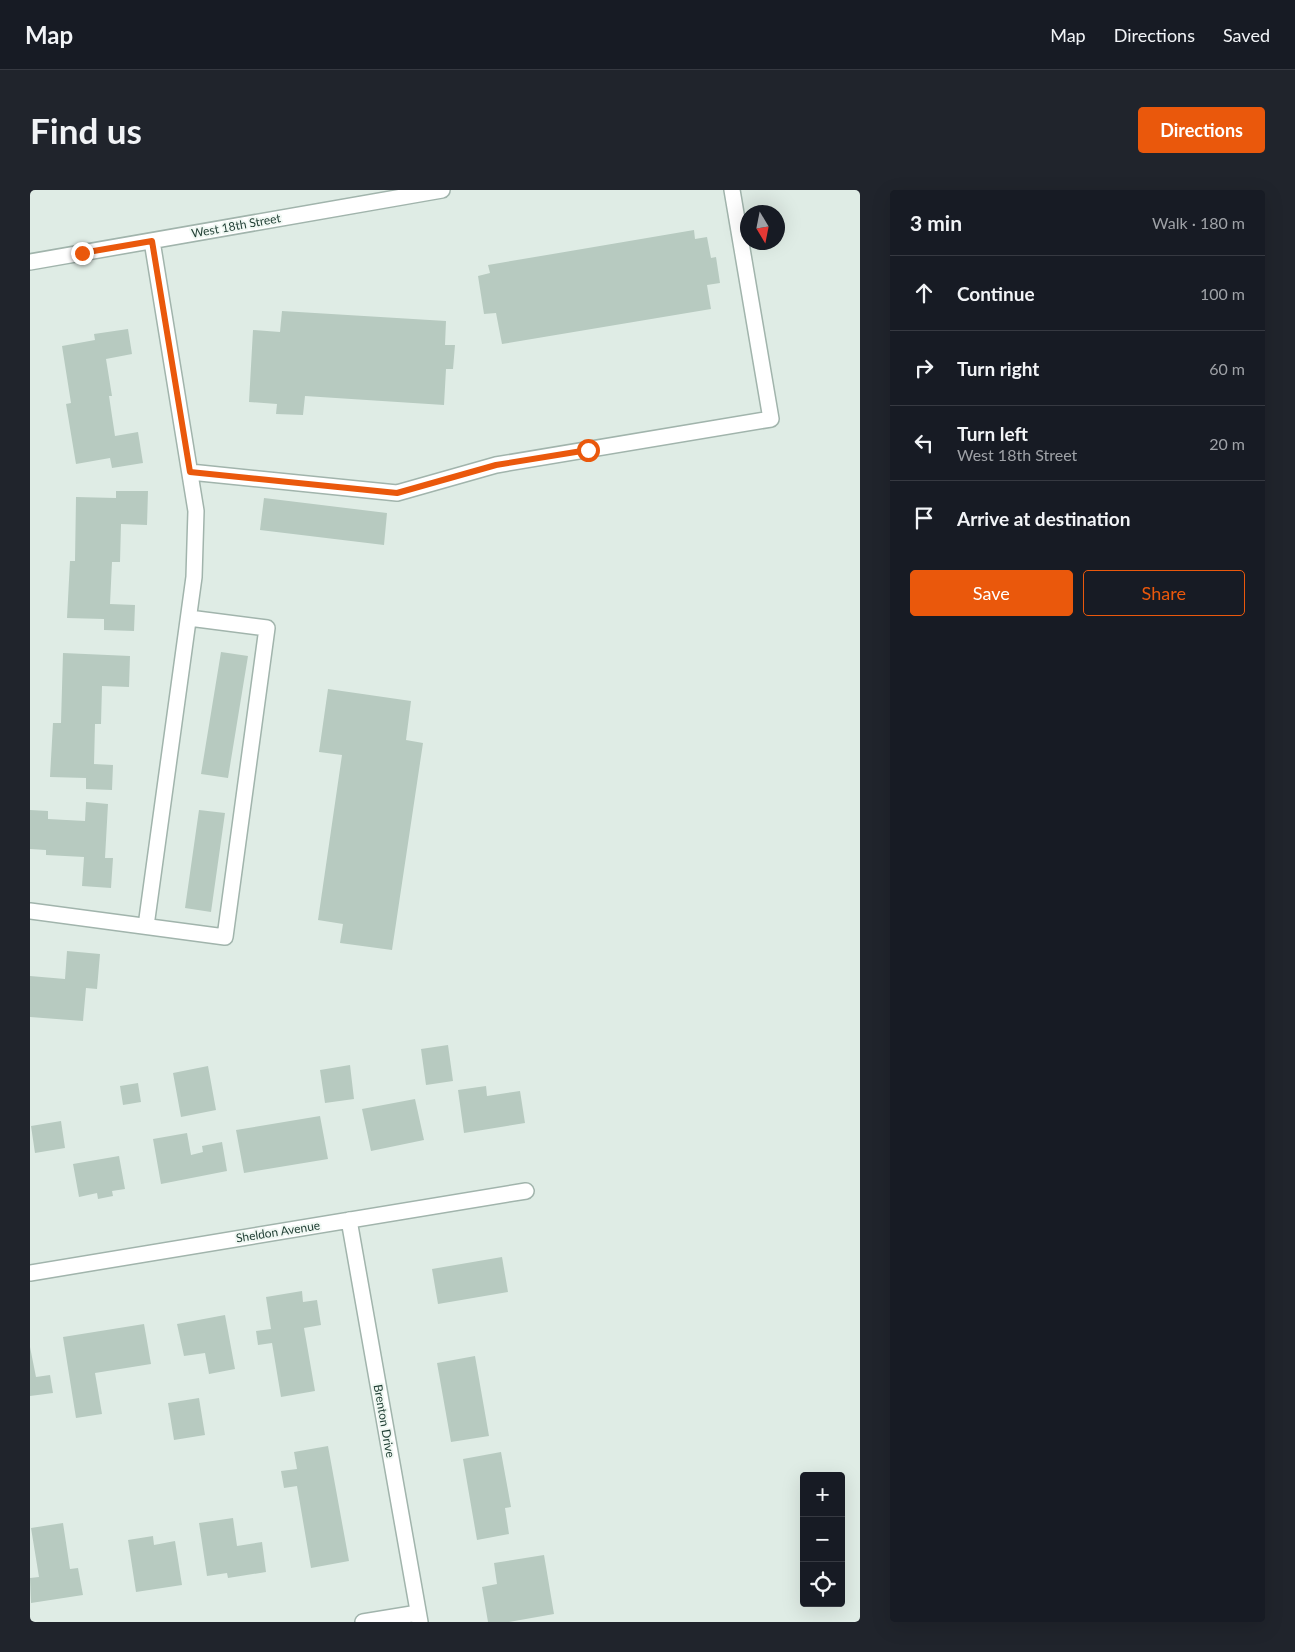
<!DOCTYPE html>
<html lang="en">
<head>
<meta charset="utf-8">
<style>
  body { margin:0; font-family:Lato,sans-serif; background:#20242c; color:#f1f3f6 }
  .controls { position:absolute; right:15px; bottom:15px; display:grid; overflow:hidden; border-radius:5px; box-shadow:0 5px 20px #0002 }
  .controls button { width:45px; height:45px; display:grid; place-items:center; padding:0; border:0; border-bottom:1px solid #363941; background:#171b24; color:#f1f3f6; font:25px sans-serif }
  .compass { position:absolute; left:710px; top:15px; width:45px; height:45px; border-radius:50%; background:#171b24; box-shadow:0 5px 20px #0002; rotate:170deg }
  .stop { position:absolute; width:15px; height:15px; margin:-11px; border:4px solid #ea580c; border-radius:50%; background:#fff }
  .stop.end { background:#ea580c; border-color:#fff; box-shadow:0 1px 5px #0008 }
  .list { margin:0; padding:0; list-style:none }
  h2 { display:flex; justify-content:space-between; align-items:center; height:65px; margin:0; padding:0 20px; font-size:21px }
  h2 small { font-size:16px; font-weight:400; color:#9ea1a6 }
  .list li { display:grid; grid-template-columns:32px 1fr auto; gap:15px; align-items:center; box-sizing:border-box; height:75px; padding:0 20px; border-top:1px solid #363941 }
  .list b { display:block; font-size:19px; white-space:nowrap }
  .list p { margin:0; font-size:16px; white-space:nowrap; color:#9ea1a6 }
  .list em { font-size:16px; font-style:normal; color:#9ea1a6 }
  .actions { display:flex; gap:10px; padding:15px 20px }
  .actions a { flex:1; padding:11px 0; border:1px solid #ea580c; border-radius:5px; text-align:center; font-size:18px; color:#ea580c }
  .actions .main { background:#ea580c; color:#fff }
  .icon { flex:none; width:28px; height:28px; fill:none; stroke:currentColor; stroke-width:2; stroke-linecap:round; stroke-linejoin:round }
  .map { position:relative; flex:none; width:830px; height:1432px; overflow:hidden; border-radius:5px }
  header { display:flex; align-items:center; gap:30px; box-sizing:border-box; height:70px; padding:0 25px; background:#171b24; border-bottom:1px solid #363941 }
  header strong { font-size:24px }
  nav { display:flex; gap:28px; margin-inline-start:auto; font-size:18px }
  .intro { display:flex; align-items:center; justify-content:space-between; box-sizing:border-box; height:120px; padding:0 30px }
  h1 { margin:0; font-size:35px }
  .button { padding:12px 22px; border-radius:5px; background:#ea580c; color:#fff; font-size:18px; font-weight:700 }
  main { display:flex; gap:30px; padding:0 30px }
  aside { flex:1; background:#171b24; border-radius:5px; box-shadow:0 5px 20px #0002 }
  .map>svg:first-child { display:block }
  .building { fill:#b7cac0 }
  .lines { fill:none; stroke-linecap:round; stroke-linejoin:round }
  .minor-casing { stroke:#a1b4ac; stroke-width:18 }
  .minor { stroke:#fff; stroke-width:15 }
  .route { stroke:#ea580c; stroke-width:6 }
  .labels { text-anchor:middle; stroke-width:4; stroke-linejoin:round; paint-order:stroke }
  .street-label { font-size:12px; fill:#1e3d32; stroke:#f0f8f3 }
</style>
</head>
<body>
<header>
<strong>Map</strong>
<nav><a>Map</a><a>Directions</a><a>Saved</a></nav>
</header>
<div class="intro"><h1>Find us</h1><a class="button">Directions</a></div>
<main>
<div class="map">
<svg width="830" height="1432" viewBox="0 0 830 1432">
  <rect width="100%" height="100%" fill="#dfece5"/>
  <path class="building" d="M664,40l1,9 12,-2 4,21 5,-1 4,26 -13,2 4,24 -209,35 -6,-31 -12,1 -6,-38 12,-3 -2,-8z
    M252,121l164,10 -1,24h10l-2,24h-7l-2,36 -139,-9 -2,19 -27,-1 1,-10 -28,-2 4,-72 27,2z
    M98,139l4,25 -26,5 6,37h-3l6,40 23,-4 5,31 -31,5 -2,-10 -34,6 -10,-60 5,-1 -9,-57 33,-6 -1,-6z
    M86,301h32l-1,34 -26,-1 -1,38h-8l-2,42 25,1 -1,26 -30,-1v-11l-37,-1 3,-57h5l1,-64 40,1z
    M234,308l123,15 -3,32 -124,-15z
    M191,462l27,4 -20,122 -27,-4z
    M33,463l67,3 -1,31 -27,-1 -1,38h-6l-1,40 19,1 -1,25 -26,-1v-11l-36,-1 3,-54h8z
    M298,499l83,12 -5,39 17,3 -31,207 -52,-7 3,-19 -25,-4 24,-165 -23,-3z
    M56,612l22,2 -3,54h8l-2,30 -29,-2 2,-29 -38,-2v-5l-16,-1v-39l18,1v8l37,2z
    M169,620l26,3 -14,99 -26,-4z
    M37,761l33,3 -3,35 -11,-1 -3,33 -53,-4v-41l35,3z
    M418,855l5,36 -27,4 -5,-36z
    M320,875l4,34 -29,4 -5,-33z
    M178,876l8,44 -35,7 -8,-44z
    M108,893l3,19 -18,3 -3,-19z
    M456,896l1,10 33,-5 5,32 -61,10 -6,-43z
    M385,909l9,41 -53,11 -9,-42z
    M290,926l8,43 -84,14 -8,-43z
    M31,931l4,27 -30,5 -4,-27z
    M157,943l4,22 12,-3 -1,-6 20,-4 5,29 -66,13 -8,-45z
    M89,966l6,33 -13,2 1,5 -15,3 -1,-6 -18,4 -6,-33z
    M472,1067l6,35 -70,12 -6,-35z
    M272,1101l1,11 14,-2 4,25 -17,3 11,63 -34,6 -9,-54 -14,2 -2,-14 15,-2 -5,-32z
    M195,1125l10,54 -26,5 -4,-21 -21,3 -7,-32z
    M114,1134l7,40 -56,9 7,41 -26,4 -13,-81z
    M0,1157l6,30 14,-2 3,18 -23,3z
    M445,1166l14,80 -38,6 -14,-79z
    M169,1208l6,37 -31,5 -6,-37z
    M298,1256l21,115 -38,7 -14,-82 -13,2 -3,-17 16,-2 -3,-17z
    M471,1262l10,55 -6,1 4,26 -32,6 -14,-81z
    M203,1328l4,28 25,-4 4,30 -38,6 -1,-5 -20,3 -8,-53z
    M33,1333l7,46 8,-1 5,27 -52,8 -1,-25 9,-1 -8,-49z
    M123,1346l1,9 21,-4 7,44 -46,7 -8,-52z
    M514,1365l10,59 -45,8h-21l-6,-35 15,-3 -3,-21z"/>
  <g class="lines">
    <g class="minor-casing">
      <path id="minor" d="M0,72l412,-72
        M160,282l207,21 99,-28 275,-46 -39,-229
        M0,721l195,26 42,-309 -78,-10
        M116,736l48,-349 2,-66 -44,-270
        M319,1030l71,402
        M0,1083l496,-82
        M333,1432l55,-9"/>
    </g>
    <use href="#minor" class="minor"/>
  </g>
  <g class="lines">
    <path class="route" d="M52,63l70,-12 38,231 207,21 99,-28 92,-15"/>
  </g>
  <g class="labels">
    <g class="street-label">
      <text transform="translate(206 36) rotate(-10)" y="4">West 18th Street</text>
      <text transform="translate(248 1042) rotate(-9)" y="4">Sheldon Avenue</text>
      <text transform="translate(354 1231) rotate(80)" y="4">Brenton Drive</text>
    </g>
  </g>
</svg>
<div class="controls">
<button>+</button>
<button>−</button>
<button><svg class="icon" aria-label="locate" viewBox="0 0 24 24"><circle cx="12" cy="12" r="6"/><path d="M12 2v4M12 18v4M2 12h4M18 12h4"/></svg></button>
</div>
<svg class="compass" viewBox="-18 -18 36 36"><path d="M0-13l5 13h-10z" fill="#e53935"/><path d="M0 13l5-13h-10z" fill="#9ea1a6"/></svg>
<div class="stop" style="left:558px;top:260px"></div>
<div class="stop end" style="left:52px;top:63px"></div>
</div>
<aside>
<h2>3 min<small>Walk · 180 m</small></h2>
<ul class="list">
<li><svg class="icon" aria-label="ahead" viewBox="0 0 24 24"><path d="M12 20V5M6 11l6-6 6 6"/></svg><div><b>Continue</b></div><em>100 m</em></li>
<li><svg class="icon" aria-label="right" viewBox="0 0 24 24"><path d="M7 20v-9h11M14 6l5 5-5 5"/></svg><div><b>Turn right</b></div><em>60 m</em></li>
<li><svg class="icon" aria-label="left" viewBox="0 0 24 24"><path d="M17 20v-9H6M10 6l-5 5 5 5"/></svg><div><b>Turn left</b><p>West 18th Street</p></div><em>20 m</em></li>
<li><svg class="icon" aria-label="arrive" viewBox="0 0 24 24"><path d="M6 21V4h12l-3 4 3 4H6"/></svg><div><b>Arrive at destination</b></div></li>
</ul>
<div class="actions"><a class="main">Save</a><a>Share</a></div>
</aside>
</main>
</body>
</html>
